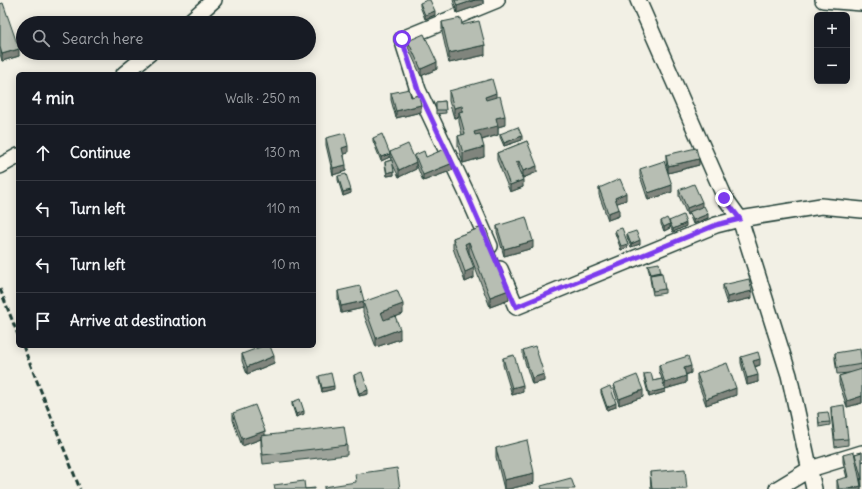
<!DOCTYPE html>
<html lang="en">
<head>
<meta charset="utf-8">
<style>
  body { margin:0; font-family:Delius,sans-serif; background:#242831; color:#f1f3f6 }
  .controls { position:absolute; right:12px; top:12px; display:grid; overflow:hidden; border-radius:6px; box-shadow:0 2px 10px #0003 }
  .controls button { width:36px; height:36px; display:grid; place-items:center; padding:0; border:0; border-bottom:1px solid #363941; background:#171b24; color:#f1f3f6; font:20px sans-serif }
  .stop { position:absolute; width:12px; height:12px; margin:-9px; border:3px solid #7c3aed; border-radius:50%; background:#fff }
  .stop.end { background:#7c3aed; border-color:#fff; box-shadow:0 1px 4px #0008 }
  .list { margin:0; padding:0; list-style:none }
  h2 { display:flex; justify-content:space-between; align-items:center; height:52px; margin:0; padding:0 16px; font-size:17px }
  h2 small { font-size:13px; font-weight:400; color:#9ea1a6 }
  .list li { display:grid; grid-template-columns:26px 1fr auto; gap:12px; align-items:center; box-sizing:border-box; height:56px; padding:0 16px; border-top:1px solid #363941 }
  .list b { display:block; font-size:15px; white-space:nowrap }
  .list em { font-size:13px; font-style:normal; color:#9ea1a6 }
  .icon { flex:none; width:22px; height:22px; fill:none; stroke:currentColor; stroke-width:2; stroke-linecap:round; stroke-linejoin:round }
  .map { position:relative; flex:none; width:862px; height:489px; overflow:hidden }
  .search { position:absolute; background:#171b24; box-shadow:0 2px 10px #0003; left:16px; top:16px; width:300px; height:44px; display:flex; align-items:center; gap:10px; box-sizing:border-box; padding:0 14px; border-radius:22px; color:#9ea1a6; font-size:15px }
  .panel { position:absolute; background:#171b24; box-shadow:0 2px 10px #0003; left:16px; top:72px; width:300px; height:276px; border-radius:6px }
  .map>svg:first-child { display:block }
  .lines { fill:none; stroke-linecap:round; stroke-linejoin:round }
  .minor-casing { stroke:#1f3d34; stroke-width:18 }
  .minor { stroke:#fbf7ec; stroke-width:15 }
  .rail { stroke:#1f3d34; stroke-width:3; stroke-dasharray:6 3; stroke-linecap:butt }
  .wall { fill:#9da39a; stroke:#1f3d34 }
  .shaded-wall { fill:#80857d; stroke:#1f3d34 }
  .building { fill:#b7beb3; stroke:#1f3d34 }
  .route { stroke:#7c3aed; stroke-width:5 }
</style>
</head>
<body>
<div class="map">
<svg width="862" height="489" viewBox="0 0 862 489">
  <rect width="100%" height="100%" fill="#f2f0e5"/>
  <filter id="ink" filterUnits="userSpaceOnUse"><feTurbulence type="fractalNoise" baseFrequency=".025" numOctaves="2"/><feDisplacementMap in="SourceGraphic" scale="8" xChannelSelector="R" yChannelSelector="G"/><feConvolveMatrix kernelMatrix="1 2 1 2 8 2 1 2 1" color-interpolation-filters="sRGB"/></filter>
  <g filter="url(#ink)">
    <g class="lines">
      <g class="minor-casing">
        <path id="minor" d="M638,0l87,198 15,21 49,156 25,114
          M823,0l39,3
          M188,23l26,-23
          M124,74l26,-21
          M0,166l18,-10
          M490,246l-22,-50 -50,-106 -16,-51 95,-39
          M500,269l16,38 200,-82 24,-6 81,-13 41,4
          M777,489l33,-20 52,-16"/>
      </g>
      <use href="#minor" class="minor"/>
      <path class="rail" d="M0,289l18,46
        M23,346l57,143"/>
    </g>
    <path class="wall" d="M453,0h30v4l-26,9z
      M420,3l15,12 -10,4 -5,-13z
      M0,4l19,52 -17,5 -2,-7z
      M442,22l20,3 23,30 -36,8 -7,-31z
      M408,41l29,28 -16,7 -13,-29z
      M449,91l47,6 9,28 -7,2v8l-16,5 2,17 -21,6 -5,-17v-10l4,-1 -3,-13v-5l-5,1 -5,-17z
      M391,93l20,4 10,15 -25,6 -5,-18z
      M445,101l1,12 -10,1v-12z
      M500,134l22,6 -18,6 -4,-9z
      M326,138l22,15 -4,1 2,17 -13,4 -7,-30z
      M373,138l17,16v-2l25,9v-6l11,2 27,13 -30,11 -7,-17v5l-17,8 -7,-14 2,12 -7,1 -2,-11v-3l6,-2 -1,-3 -9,4 -8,-20z
      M527,141l10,31 -14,6 -4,-10h-1l5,19 -13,5 -13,-32v-7z
      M666,155l33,10 -31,8 -2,-11z
      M640,169l32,23 -24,8 -8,-24z
      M338,176l13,17 -8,3 -5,-16z
      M599,188l27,12 -9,3 2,13 -11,4 -9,-25z
      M679,190l23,17 6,11 -15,6 -4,-10 -2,1 -8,-19z
      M661,221l8,2v-2l17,5 -13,6 -3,-6v2l-6,3 -3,-7z
      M485,226l24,74 -19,7 -21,-55 -1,1 6,25 -9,4 -12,-34v-10z
      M497,226l36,22 -29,8 -7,-24z
      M615,230l13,17 -7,3 -6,-17z
      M627,234l13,10 -9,3 -4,-10z
      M648,265l13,8 4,16v4l-12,2 -3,-16v-4l-2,-7z
      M723,285l29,13 -25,6 -4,-12z
      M338,291l26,11 39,12 -8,3 5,22 -24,8 -13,-35v-4l-22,5 -3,-15z
      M523,350l21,31 -12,3 -9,-28z
      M835,353l27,11v39l-15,4 -8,-24v-7l11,-3 -13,1 -2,-15z
      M242,354l32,9 -27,11 -5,-13z
      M741,357l19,8 -5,2 3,15 -11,3 -6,-22z
      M503,358l20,34 -11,3 -9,-30z
      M659,365l32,8 -5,2v8l-21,6v3l-16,5 -5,-19v-4l9,7 9,-2 -3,-8z
      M697,374l39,21 -30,10 -9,-25z
      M354,375l14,19 -9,2 -5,-18z
      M319,376l15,13 -12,3 -3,-13z
      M614,384l29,13 -24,8 -5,-15z
      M601,390l15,17 -9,3 -6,-17z
      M292,402l12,12 -8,3 -4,-12z
      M831,407l17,32v6l-13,2 -4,-33z
      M233,413l32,22 82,10v10l-84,9 -2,-18v-7l-19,7 -9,-26z
      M818,413l12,9v3l-11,2z
      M496,448l38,35 -25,6h-5l-8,-32z
      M862,452v35l-2,-9 1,11h-24v-9l10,-2 -4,-16v-7l12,4v-5z
      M650,472l37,17h-36z"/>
    <path class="shaded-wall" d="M475,0h8v4l-26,9v-7z
      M435,11v4l-10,4v-4z
      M485,45v10l-36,8v-10z
      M19,49v7l-17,5v-7z
      M437,62v7l-16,7v-7z
      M496,93v10l-11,3v-9z
      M421,105v7l-25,6v-7z
      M462,106v10l-3,-4v5l-5,1v-10z
      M505,116v9l-7,2v8l-24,7v-10l22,-14z
      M522,136v4l-18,6v-3z
      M348,146v7l-6,2v-7z
      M484,147v10l-21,6v-10z
      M390,154v3l-9,4v-4z
      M699,159v6l-31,8v-7z
      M519,161v7l-3,1v-6z
      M416,162v7l-17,8v-7z
      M453,163v7l-30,11v-6z
      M346,165v6l-13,4v-7z
      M537,166v6l-14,6v-7z
      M394,171v4l-7,1v-3z
      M523,180v7l-13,5v-7z
      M672,185v7l-24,8v-7z
      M351,190v3l-8,3v-4z
      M626,193v7l-11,4v-6z
      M702,202v7l-13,3v2l-2,1v-7z
      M619,209v7l-11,4v-7z
      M708,214v4l-15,6v-4z
      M686,223v3l-13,6v-3z
      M670,224v4l-6,3v-4z
      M640,240v4l-9,3v-3z
      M533,241v7l-29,8v-7z
      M469,242v10l-4,2v-10z
      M628,244v3l-7,3v-4z
      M474,268v10l-9,4v-10z
      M661,272v3l-10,3v-4z
      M509,290v10l-19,7v-10z
      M752,291v7l-25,6v-7z
      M364,301v4l-1,-3v6l-22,5v-7z
      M403,304v10l-22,8v-10z
      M400,329v10l-24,8v-9z
      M274,356v7l-27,11v-7z
      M760,359v6l-7,2v-6z
      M691,366v7l-7,2v-7z
      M544,374v7l-12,3v-6z
      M758,375v7l-11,3v-7z
      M686,376v7l-21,6v3l-16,5v-4l16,-4v-6z
      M523,385v7l-11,3v-7z
      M334,386v3l-12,3v-4z
      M736,388v7l-30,10v-6z
      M368,390v4l-9,2v-3z
      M643,390v7l-24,8v-6z
      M862,396v7l-15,4v-6z
      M616,403v4l-9,3v-3z
      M304,411v3l-8,3v-3z
      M265,431v7l-4,-2v3l-19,7v-7z
      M534,473v10l-25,6h-5v-9z
      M861,486v3h-12z"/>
    <path class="building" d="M427,0h3l5,11 -10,4 -5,-12z
      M455,0h20l-18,6z
      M3,3l16,46 -17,5 -2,-7v-43z
      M461,18l1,7 17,-4 6,24 -36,8 -7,-31z
      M424,34l13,28 -16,7 -13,-28z
      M492,79l4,14 -11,4 1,3 14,-4 5,20 -9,2 2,8 -24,6 1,3 5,-1 4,13 -21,6 -5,-17 7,-2 -6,-22 4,-1 -1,-5 -8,2 -5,-17z
      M409,89l2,8 8,-2 2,10 -25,6 -5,-18z
      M445,101l1,9h-10v-8z
      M518,127l4,9 -18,7 -4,-9z
      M345,133l3,13 -6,2 4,17 -13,3 -7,-30z
      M382,134l8,20 -9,3 -8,-19z
      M527,141l10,25 -14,5 -4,-10 -3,2 7,17 -13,5 -13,-32z
      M408,144l8,18 -17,8 -9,-18z
      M447,148l6,15 -30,12 -8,-20 9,-4 2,6z
      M696,148l3,11 -31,7 -2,-11z
      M392,160l2,11 -7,2 -2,-11z
      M664,161l8,24 -24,8 -8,-24z
      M346,174l5,16 -8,2 -5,-16z
      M620,179l6,14 -11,5 4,11 -11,4 -9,-25z
      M694,184l8,18 -15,6 -8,-18z
      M704,206l4,8 -15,6 -4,-8z
      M683,215l3,8 -13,6 -4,-8z
      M526,217l7,24 -29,8 -7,-23z
      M667,218l3,6 -6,3 -3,-6z
      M485,226l24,64 -19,7 -21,-55 -4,2 9,24 -9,4 -12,-34z
      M622,228l6,16 -7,2 -6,-16z
      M636,231l4,9 -9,4 -4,-10z
      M659,263l2,9 -10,2 -3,-9z
      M662,273l3,16 -12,2 -3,-16z
      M749,279l3,12 -25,6 -4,-12z
      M360,286l4,15 -23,5 -3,-15z
      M397,290l6,14 -22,8 3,8 11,-4 5,13 -24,9 -13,-36z
      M263,346h7l4,10 -27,11 -5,-13z
      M535,346l9,28 -12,4 -9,-28z
      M860,349l2,15 -25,4 -2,-15z
      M758,352l2,7 -7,2 5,14 -11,3 -6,-21z
      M514,355l9,30 -11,3 -9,-30z
      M688,356l3,10 -7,2 2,8 -21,7 -6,-18z
      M727,363l9,25 -30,11 -9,-25z
      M862,369v27l-15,5 -8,-25z
      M362,372l6,18 -9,3 -5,-18z
      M331,373l3,13 -12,2 -3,-12z
      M651,373l2,8 9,-2 3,10 -16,4 -5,-19z
      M637,375l6,15 -24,9 -5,-15z
      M610,386l6,17 -9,4 -6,-17z
      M300,399l4,12 -8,3 -4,-12z
      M255,405l10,26 -23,8 -9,-26z
      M844,405l4,34 -13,1 -4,-33z
      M828,412l2,10 -11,1 -1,-10z
      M344,426l3,19 -84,10 -2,-19z
      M527,440l7,33 -30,7 -8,-32z
      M854,452l7,34 -12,3h-10l-2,-9 11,-3 -5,-22z
      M862,452v28l-7,-26z
      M397,468l3,21h-76v-2l32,-5 -1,-8z
      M685,469l2,20h-35l-2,-17z
      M571,478l4,11h-33l-1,-3z
      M304,481l1,8 10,-1v1h-40l-1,-4z"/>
  </g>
  <g class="lines" filter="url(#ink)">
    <path class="route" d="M402,39l16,51 50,106 48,111 200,-82 24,-6 -16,-21"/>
  </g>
</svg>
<div class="controls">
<button>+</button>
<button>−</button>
</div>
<div class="stop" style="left:402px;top:39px"></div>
<div class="stop end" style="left:724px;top:198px"></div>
<div class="search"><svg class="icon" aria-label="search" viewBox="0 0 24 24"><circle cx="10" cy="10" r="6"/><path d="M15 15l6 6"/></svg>Search here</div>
<section class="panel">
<h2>4 min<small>Walk · 250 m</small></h2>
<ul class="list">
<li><svg class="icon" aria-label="ahead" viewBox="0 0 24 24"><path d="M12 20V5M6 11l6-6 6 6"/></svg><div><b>Continue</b></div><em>130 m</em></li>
<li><svg class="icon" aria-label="left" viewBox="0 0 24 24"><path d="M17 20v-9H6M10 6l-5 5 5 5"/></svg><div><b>Turn left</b></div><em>110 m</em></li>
<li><svg class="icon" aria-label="left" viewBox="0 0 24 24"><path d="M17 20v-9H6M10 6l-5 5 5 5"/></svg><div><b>Turn left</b></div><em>10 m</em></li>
<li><svg class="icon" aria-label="arrive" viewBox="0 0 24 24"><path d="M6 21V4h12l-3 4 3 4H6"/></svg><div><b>Arrive at destination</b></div></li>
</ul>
</section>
</div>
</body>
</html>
